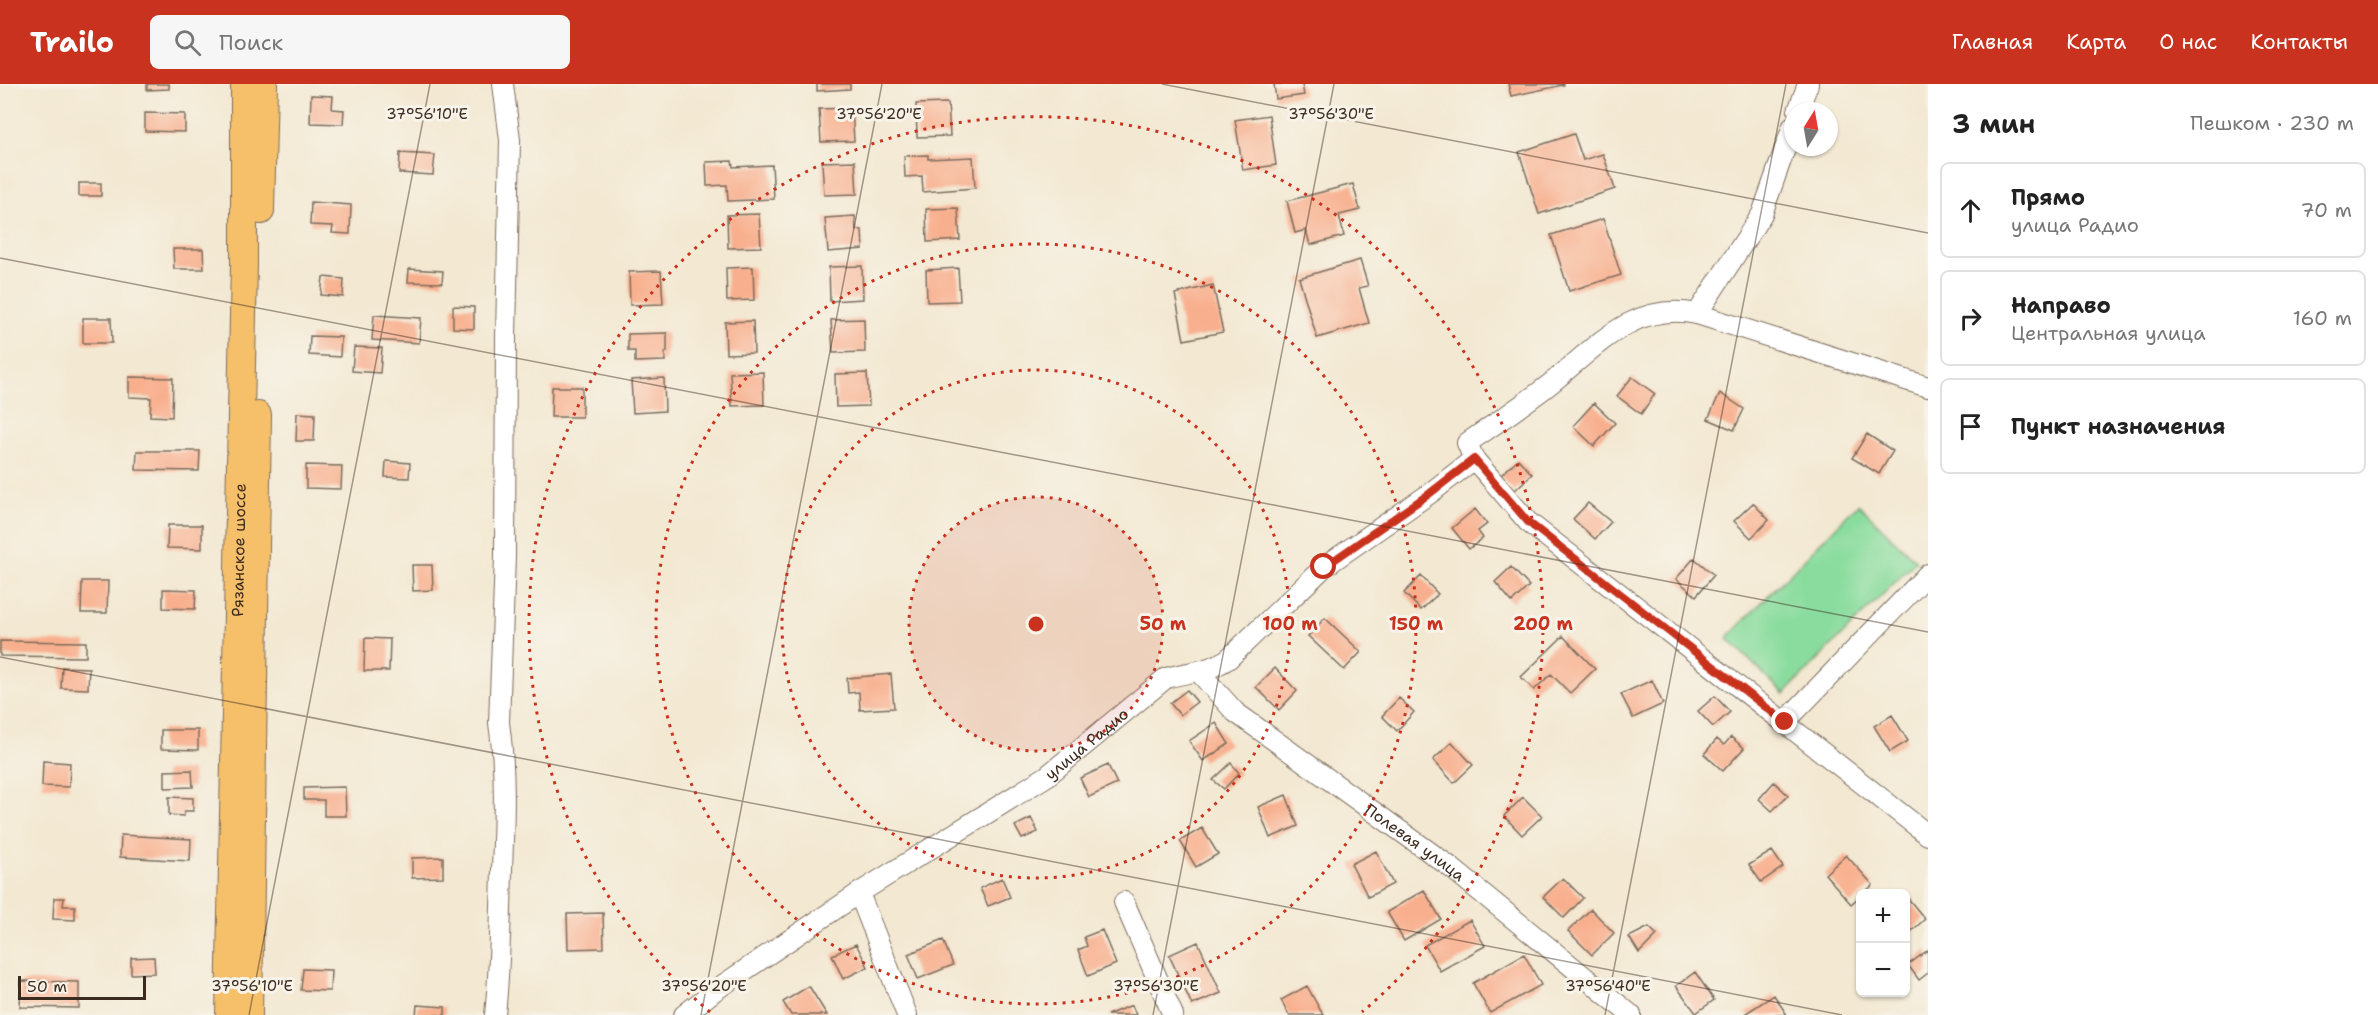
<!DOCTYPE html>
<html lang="ru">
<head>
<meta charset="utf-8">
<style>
  body { margin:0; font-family:"Shantell Sans",sans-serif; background:#f6f6f6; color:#222 }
  .controls { position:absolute; right:18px; bottom:18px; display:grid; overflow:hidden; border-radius:9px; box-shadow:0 2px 4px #0004 }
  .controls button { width:54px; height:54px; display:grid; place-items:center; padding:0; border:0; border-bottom:2px solid #e0e0e0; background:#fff; color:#222; font:30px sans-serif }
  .compass { position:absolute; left:1784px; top:18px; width:54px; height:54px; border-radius:50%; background:#fff; box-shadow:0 2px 4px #0004; rotate:11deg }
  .scale { position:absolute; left:18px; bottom:15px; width:128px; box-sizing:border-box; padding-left:6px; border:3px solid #3b2a1e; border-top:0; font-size:16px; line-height:21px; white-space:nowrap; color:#3b2a1e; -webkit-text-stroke:4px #f7f3e8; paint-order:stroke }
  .stop { position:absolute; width:18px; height:18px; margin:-14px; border:4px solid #c8321e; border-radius:50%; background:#fff }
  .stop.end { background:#c8321e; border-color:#fff; box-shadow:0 2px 6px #0008 }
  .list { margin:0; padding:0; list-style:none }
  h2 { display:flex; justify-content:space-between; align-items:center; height:78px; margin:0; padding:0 24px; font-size:26px }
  h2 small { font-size:20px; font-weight:400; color:#767676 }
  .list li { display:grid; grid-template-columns:39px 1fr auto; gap:18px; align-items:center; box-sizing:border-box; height:96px; margin:0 12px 12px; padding:0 12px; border:2px solid #e0e0e0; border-radius:9px }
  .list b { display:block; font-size:22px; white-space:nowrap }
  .list p { margin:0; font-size:20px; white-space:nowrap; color:#767676 }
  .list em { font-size:20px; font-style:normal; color:#767676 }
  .icon { flex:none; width:33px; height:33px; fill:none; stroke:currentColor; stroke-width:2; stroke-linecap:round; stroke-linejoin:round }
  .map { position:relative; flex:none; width:1928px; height:931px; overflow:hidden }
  header { display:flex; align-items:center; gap:36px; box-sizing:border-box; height:84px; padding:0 30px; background:#c8321e; color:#fff }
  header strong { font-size:28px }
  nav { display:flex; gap:33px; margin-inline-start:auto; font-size:21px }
  .search { width:420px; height:54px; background:#f6f6f6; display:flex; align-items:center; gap:15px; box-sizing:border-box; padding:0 21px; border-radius:9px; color:#767676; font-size:22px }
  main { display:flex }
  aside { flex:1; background:#fff }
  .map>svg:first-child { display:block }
  .green { fill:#89dc9e; stroke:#62835e; stroke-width:1.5 }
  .building { fill:#f8af8d }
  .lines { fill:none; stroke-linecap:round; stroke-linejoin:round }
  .minor-casing { stroke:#7b6c5d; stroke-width:22 }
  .major-casing { stroke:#7b6c5d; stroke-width:28 }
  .minor { stroke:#fff; stroke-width:20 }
  .major { stroke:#f6c06b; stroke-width:26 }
  .route { stroke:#c8321e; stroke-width:8 }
  .ticks { fill:none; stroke:#3b2a1e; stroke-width:1.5; stroke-opacity:0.45 }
  .ring { fill:none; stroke:#c8321e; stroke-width:3; stroke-dasharray:3 6 }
  .labels { text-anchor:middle; stroke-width:6; stroke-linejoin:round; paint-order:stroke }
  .street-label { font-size:16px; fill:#3b2a1e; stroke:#f7f3e8 }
  .ticks-label { font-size:15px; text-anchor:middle; fill:#3b2a1e; stroke:#f7f3e8; stroke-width:6; stroke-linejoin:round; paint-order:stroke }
  .centre { fill:#c8321e; stroke:#f7f3e8; stroke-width:3 }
  .ring-label { font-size:18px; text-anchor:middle; font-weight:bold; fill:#c8321e; stroke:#f7f3e8; stroke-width:6; stroke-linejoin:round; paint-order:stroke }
</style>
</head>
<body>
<header>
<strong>Trailo</strong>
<div class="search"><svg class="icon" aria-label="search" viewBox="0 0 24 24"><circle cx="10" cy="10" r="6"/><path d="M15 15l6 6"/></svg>Поиск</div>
<nav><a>Главная</a><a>Карта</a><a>О нас</a><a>Контакты</a></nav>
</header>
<main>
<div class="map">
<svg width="1928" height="931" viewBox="0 0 1928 931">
  <rect width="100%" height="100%" fill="#f7f3e8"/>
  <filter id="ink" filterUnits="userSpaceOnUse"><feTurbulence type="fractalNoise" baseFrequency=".0167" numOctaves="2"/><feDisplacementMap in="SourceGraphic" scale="12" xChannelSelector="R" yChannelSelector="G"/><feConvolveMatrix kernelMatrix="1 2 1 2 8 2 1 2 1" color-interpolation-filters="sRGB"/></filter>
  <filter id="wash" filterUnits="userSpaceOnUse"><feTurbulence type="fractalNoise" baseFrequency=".008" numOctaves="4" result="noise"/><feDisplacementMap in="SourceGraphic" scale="24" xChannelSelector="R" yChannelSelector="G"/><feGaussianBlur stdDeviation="1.35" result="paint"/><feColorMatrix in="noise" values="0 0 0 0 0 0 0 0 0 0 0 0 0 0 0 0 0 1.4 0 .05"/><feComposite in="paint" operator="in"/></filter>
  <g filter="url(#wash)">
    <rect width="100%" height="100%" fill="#f3e8d2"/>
    <path class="green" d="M1858,420l58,57 -132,133 -57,-56z"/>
    <g id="blocks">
      <path class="building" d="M147,0h22v5l-22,1z
        M817,0h33v5l-33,2z
        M1274,0h28l2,11 -28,4z
        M1508,0h56v1l-53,11z
        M311,11l22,1 -1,13 12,1 -1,14 -33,-1z
        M948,19l2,33 -33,1 -1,-33z
        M852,24l2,33 -33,1 -2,-33z
        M145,29l40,1v18l-40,-1z
        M1269,31l7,50 -33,5 -8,-50z
        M1574,50l9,26 20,-6 12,35 -76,25 -20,-62z
        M400,69l35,2 -2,20 -34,-2z
        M928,71v4l45,-2 2,31 -52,4 -1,-16 -17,1 -1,-21z
        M732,77l1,6 39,-2 2,34 -46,2 -1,-16 -20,1 -1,-24z
        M855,77l2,33 -33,1 -2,-33z
        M79,99h22v13h-22z
        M1353,100l7,26 -21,5 5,21 -34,9 -4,-15 -11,3 -8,-32z
        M311,118l40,3 -1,29 -18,-1 1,-7 -23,-1z
        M958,124l2,32 -33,2 -1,-33z
        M759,130l2,33 -33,1 -1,-33z
        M855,132l1,14h6l1,19 -35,3 -3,-34z
        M1603,135l18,56 -52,16 -18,-56z
        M173,165h30l1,20h-30z
        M1360,176l8,26 -9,2 10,35 -52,15 -18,-60z
        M862,182l1,33 -33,2 -1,-34z
        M753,183l1,33 -27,1 -1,-33z
        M958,184l2,33 -33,1 -1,-32z
        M409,185l34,2 -1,12 -34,-1z
        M661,187l2,33 -33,1 -1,-33z
        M323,193l21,2 -1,18 -22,-2z
        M1213,201l10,47 -39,8 -9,-46z
        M453,222l21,1v22l-21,-1z
        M374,231l47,3 -2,25 -47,-3z
        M83,234h28l1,25h-29z
        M864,235l1,33 -32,1 -2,-33z
        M753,237l1,32 -28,1 -1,-32z
        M667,249v19h-2v9l-30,1v-11h-7v-17z
        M310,252l31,1 -1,20 -31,-2z
        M354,263l28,1 -2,25 -28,-2z
        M763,288l1,33 -32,1 -2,-33z
        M867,289l2,33 -33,1 -1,-33z
        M129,293l44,1 -1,39 -22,-1 1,-18 -22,-1z
        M1632,293l23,17 -14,20 -24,-18z
        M664,294l1,33 -32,2 -2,-33z
        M552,303h30v30h-31z
        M1720,309l24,16 -10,21 -26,-11z
        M1594,319l21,20 -21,23 -21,-20z
        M297,329l18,1 -1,27h-18z
        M1867,350l26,17 -14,23 -27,-16z
        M137,367h63l-1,20 -63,-1z
        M1518,375l14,15 -18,17 -14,-15z
        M386,377l24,2 -1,15 -24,-1z
        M306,381l36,1 -1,23 -35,-1z
        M1588,419l23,19 -16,17 -22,-20z
        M1753,419l16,17 -18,18 -17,-17z
        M1475,425l12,15 -9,7 5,7 -14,11 -17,-21z
        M168,441h34v24l-35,-1z
        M1694,474l20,17 -18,21 -20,-17z
        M412,481h20l1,25 -20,1z
        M1511,483l18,19 -17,16 -17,-20z
        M1421,492l17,18 -17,16 -17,-17z
        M82,497h26l-1,32h-26z
        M163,505l33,1 -1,19 -32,-1z
        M1325,534l36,34 -17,18 -36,-34z
        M1563,552l32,33 -25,24 -19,-19 -17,16 -13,-13z
        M365,554l25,1 -1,32h-25z
        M0,557l86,1v15l-86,-1z
        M62,583l27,1 -1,21 -27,-1z
        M1275,584l22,23 -18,19 -23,-23z
        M891,590l3,34 -34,2 -1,-18 -11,1 -1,-15z
        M1652,596l11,24 -30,14 -12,-24z
        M1187,606l10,12 -17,13 -10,-12z
        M1715,612l15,16 -17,15 -15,-16z
        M1399,614l15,14 -17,19 -15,-15z
        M1892,631l16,26 -18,11 -16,-26z
        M1216,639l13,21 -26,17 -14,-20z
        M161,646h37v20l-37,-1z
        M1731,653l13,11 -21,23 -19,-17 13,-15 7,6z
        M1452,658l21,23 -19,18 -21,-23z
        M43,677l27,2 -1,24 -27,-1z
        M1231,679l8,10 -15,16 -11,-9z
        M1108,681l9,19 -28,13 -9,-19z
        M192,686l1,17 -28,1v-17z
        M1774,698l14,13 -16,16 -13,-12z
        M345,703l1,29h-22v-16h-20v-12z
        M1286,711l12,31 -28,12 -12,-31z
        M169,713l24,1v13h-8l-1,5 -15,-1z
        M1523,713l19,19 -20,19 -18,-19z
        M1031,734l7,14 -16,7 -7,-13z
        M1202,744l16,26 -22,13 -16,-26z
        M121,751l70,4 -1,22 -70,-4z
        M1376,767l17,33 -25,13 -17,-33z
        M1772,767l11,16 -22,15 -12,-17z
        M1846,771l27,30 -22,19 -26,-30z
        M443,773v20l-31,1v-20z
        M1002,794l8,19 -22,9 -8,-18z
        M1563,794l20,20 -19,20 -21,-21z
        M1424,806l17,29 -37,22 -17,-29z
        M1906,812l19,23 -19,17z
        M54,814h10l-1,8h12v14l-22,-1z
        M1591,825l23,24 -22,22 -24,-24z
        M603,829l1,35 -36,1 -1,-35z
        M1470,836l15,26 -45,25 -15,-26z
        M1649,843l8,8 -18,18 -10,-16z
        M1102,846l14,34 -28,12 -10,-26 9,-4 -3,-9z
        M943,856l10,25 -35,14 -10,-25z
        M1198,858l23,51 -29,12 -23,-50z
        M856,860l12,23 -25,12 -11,-24z
        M1928,866v23l-9,7 -11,-15z
        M1524,870l17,31 -51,28 -17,-30z
        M154,873l1,16 -24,1v-16z
        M303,885l28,1 -1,21 -29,-1z
        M1695,888l19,28 -18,13 -20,-27z
        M21,897l58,1v26l-59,-1z
        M809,902l18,29h-36l-8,-13z
        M1307,902l16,29h-34l-8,-15z
        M1774,911l13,20h-44z
        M417,921l28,2v8h-29z
        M1132,921l4,10h-29z"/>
    </g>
  </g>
  <g filter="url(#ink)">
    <use href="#blocks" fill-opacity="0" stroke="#7b6c5d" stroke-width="1.5"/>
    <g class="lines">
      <g class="minor-casing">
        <g id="minor">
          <path d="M1798,27l10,-27"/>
          <path d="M1697,230l65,-100 31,-88"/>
          <path d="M1928,303l-231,-73c-64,-13 -101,33 -147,70 -27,21 -55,40 -83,59l7,16 54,63 400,313"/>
          <path id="s1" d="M1199,588l36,40 214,154 182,149"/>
          <path d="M1785,638l143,-148"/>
          <path d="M859,809l48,122"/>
          <path d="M1124,818l49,113"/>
          <path d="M495,931c5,-49 6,-97 7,-146 2,-49 4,-98 -3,-146l6,-166 1,-220 4,-197 -7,-56"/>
          <path id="s2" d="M684,931l30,-24 145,-98 188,-117 119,-98c24,-7 40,-5 62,-19l96,-92 105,-73 45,-35"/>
        </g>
      </g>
      <g class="major-casing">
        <g id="major">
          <path d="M261,127l3,-127"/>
          <path id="s3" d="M229,931l15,-751v-180"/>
          <path d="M249,931l9,-600"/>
        </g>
      </g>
      <use href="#minor" class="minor"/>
      <use href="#major" class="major"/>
    </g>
  </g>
  <g class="lines" filter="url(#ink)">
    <path class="route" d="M1324,483l105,-73 45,-35 54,63 257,200"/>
  </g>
  <path class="ticks" d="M1162,0l766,149M0,174l1928,374M0,573l1842,358M249,931l181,-931M701,931l181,-931M1153,931l181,-931M1605,931l181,-931"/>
  <circle cx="1036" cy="540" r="127" fill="#c8321e" fill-opacity=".12"/>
  <g class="ring">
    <circle cx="1036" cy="540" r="127"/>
    <circle cx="1036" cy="540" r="254"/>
    <circle cx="1036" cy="540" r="380"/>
    <path d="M710 928A507 507 0 1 1 1362 928"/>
  </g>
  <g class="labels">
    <g class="street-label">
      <text dy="6" stroke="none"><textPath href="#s3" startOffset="465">Рязанское шоссе</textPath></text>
      <text dy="6" stroke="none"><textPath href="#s2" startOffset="486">улица Радио</textPath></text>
      <text dy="6" stroke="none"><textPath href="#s1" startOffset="276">Полевая улица</textPath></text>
    </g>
  </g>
  <g class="ticks-label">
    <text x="427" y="35">37°56'10"E</text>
    <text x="879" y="35">37°56'20"E</text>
    <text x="1331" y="35">37°56'30"E</text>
    <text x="252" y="907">37°56'10"E</text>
    <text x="704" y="907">37°56'20"E</text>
    <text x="1156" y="907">37°56'30"E</text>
    <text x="1608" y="907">37°56'40"E</text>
  </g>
  <circle cx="1036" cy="540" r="9" class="centre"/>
  <g class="ring-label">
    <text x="1163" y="546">50 m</text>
    <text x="1290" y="546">100 m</text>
    <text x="1416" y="546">150 m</text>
    <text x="1543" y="546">200 m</text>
  </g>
</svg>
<div class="controls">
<button>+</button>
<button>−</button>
</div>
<svg class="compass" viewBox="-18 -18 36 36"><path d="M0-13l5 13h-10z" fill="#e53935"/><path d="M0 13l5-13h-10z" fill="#767676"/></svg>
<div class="scale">50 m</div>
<div class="stop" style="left:1324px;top:483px"></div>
<div class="stop end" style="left:1785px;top:638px"></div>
</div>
<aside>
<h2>3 мин<small>Пешком · 230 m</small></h2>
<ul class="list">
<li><svg class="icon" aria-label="ahead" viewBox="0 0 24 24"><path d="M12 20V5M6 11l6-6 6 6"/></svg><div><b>Прямо</b><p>улица Радио</p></div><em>70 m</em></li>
<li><svg class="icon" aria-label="right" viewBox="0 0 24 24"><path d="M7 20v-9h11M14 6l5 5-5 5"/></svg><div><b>Направо</b><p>Центральная улица</p></div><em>160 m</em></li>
<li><svg class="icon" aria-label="arrive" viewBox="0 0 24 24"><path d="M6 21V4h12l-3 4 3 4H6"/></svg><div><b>Пункт назначения</b></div></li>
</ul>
</aside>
</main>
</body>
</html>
